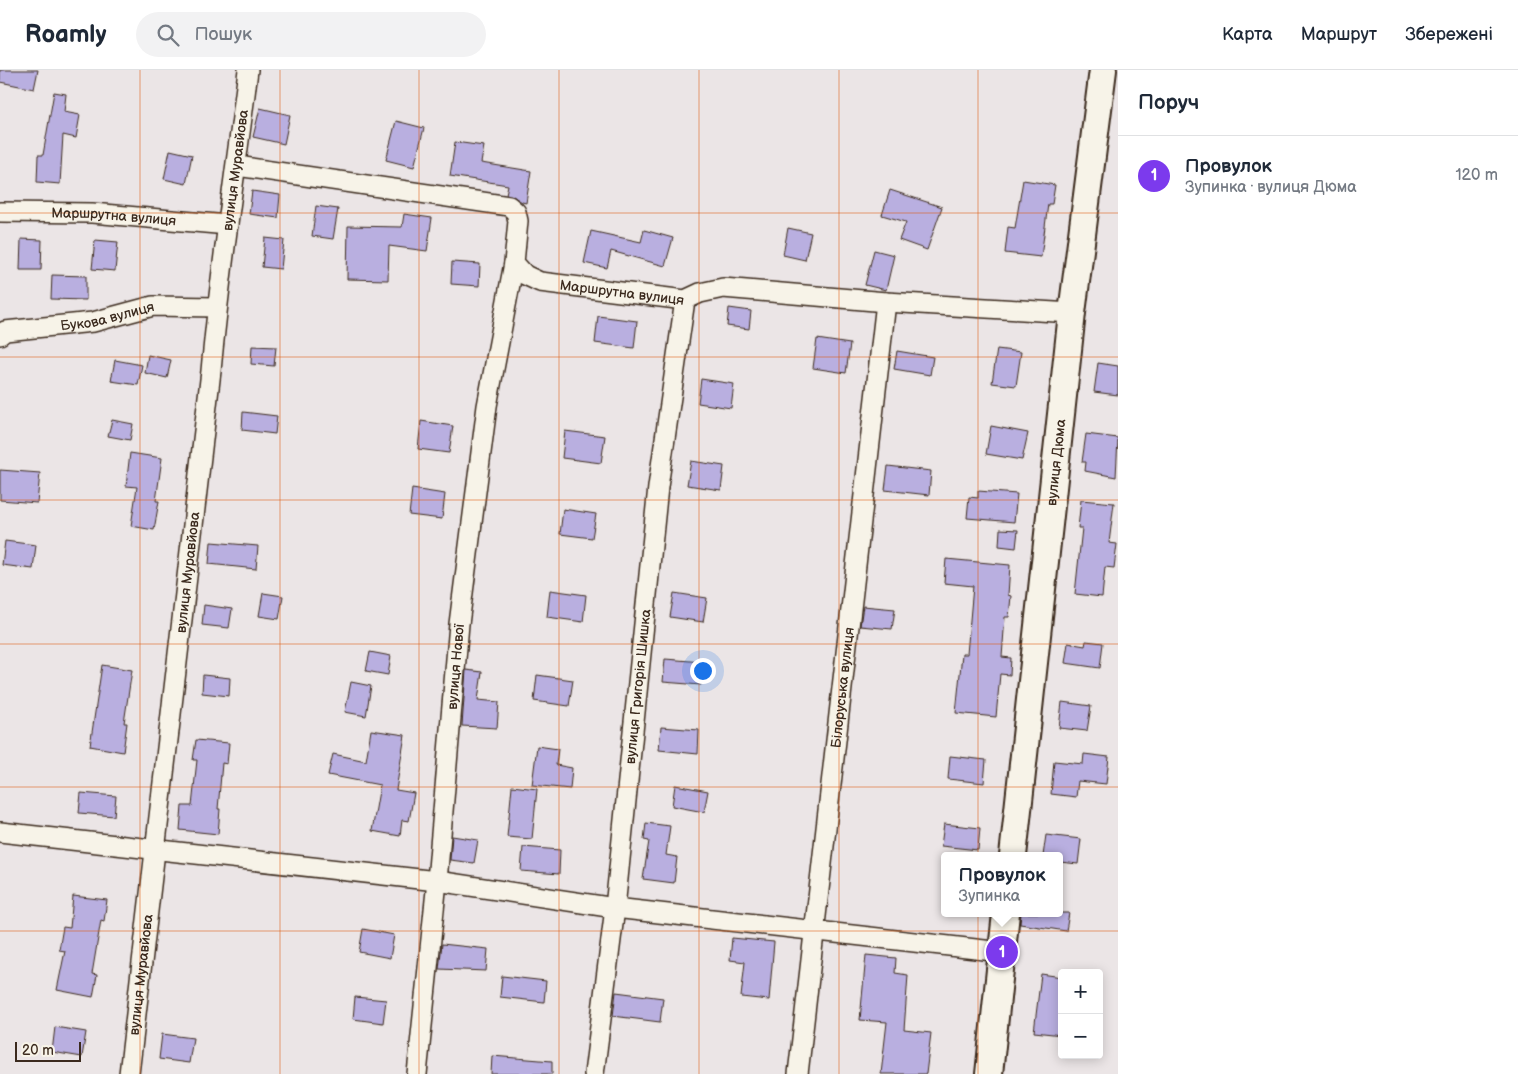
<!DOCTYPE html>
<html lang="uk">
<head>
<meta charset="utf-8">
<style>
  body { margin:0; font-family:"Balsamiq Sans",sans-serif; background:#f2f2f3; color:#1f2937 }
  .controls { position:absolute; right:15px; bottom:15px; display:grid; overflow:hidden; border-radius:5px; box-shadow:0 2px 12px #0003 }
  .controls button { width:45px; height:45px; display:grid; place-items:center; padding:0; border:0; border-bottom:1px solid #e0e1e3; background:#fff; color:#1f2937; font:25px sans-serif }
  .scale { position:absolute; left:15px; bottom:12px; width:66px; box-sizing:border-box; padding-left:5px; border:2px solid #3b2a1e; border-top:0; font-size:14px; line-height:18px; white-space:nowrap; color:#3b2a1e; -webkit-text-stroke:4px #f7f3e8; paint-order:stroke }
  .you { position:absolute; left:702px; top:600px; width:18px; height:18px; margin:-12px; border:4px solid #fff; border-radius:50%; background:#1a73e8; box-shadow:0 0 0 8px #1a73e833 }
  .badge { display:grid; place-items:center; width:32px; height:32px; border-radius:50%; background:#7c3aed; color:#fff; font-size:16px; font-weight:700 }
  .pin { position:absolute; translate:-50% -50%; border:2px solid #fff; box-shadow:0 1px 5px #0006 }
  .popup { position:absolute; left:941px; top:782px; width:122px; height:65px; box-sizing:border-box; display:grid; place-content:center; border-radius:5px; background:#fff; filter:drop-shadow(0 1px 4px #0005); font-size:16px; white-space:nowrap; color:#747a83 }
  .popup b { font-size:19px; color:#1f2937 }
  .popup::after { content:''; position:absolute; left:50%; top:100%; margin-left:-10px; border:10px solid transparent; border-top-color:#fff }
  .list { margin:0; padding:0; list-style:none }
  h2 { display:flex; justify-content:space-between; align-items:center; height:65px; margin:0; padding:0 20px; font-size:21px }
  h2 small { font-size:16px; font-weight:400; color:#747a83 }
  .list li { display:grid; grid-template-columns:32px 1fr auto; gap:15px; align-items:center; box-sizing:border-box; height:80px; padding:0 20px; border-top:1px solid #e0e1e3 }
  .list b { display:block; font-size:19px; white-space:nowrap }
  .list p { margin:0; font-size:16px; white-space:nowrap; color:#747a83 }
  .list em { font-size:16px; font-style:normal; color:#747a83 }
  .icon { flex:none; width:28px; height:28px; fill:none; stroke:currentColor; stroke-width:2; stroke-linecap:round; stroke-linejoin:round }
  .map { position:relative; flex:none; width:1118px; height:1004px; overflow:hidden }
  header { display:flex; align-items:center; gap:30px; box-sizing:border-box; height:70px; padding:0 25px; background:#fff; border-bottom:1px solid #e0e1e3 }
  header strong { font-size:24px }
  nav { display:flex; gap:28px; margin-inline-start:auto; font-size:18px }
  .search { width:350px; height:45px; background:#f2f2f3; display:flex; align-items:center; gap:12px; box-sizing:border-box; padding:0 18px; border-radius:28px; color:#747a83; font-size:19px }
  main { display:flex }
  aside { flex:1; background:#fff }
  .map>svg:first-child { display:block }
  .building { fill:#b9afe0; stroke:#3b2a1e }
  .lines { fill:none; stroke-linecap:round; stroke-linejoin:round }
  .street-casing { stroke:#3b2a1e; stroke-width:22 }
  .secondary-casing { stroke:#3b2a1e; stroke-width:30 }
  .street { stroke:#f7f3e8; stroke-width:19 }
  .secondary { stroke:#f7f3e8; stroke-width:26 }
  .grid { fill:none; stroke:#df570d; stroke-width:1; stroke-opacity:0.55 }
  .labels { text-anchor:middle; stroke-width:4.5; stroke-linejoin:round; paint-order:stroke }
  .street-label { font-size:14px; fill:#3b2a1e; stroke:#f7f3e8 }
</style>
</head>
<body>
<header>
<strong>Roamly</strong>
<div class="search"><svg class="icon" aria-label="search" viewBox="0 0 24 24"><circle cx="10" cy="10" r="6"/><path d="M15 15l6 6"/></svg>Пошук</div>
<nav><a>Карта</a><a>Маршрут</a><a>Збережені</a></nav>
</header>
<main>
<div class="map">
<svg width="1118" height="1004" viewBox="0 0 1118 1004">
  <rect width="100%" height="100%" fill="#ebe5e6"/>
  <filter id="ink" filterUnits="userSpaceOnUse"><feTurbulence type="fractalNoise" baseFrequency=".02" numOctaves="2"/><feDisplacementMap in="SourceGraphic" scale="10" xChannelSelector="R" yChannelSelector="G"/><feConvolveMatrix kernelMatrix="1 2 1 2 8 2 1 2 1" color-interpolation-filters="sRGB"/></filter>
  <g filter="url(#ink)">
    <path class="building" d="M0,0h38l-4,19 -34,-7z
      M54,22l12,2 -2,18 16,3 -4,23 -13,-3 -3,49 -23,-2 1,-27h5z
      M260,38l30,7 -6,29 -31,-7z
      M396,51l28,7 -10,39 -28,-7z
      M455,72l29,4 -3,17 50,8 -5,32 -4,-1 -11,-7 -5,-1 2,-9 -58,-9z
      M170,80l22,5 -6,29 -22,-5z
      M1023,110l32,5 -3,19h-4l-7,53 -36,-4 3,-26 7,1z
      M890,120l52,17 -15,43 -28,-10 7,-18 -24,-7z
      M252,121l28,4 -2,23 -29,-4z
      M316,136l22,3 -5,30 -21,-3z
      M404,144l28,4 -5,33 -38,-5 -1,34 -41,-1 1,-53 54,1z
      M788,158l23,5 -6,27 -22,-5z
      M644,160l29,8 -8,28 -54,-15 -4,17 -23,-5 7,-32 50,11z
      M265,168l19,2 -3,29 -19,-2z
      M21,169l21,1 -1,30h-21z
      M95,170l23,2 -3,29 -23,-2z
      M874,180l20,5 -8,35 -21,-5z
      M452,192l28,2 -1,22 -28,-2z
      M52,205l34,1v24l-35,-1z
      M729,238l22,3 -2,18 -22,-3z
      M598,246l39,5 -3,27 -39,-5z
      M817,269l33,5 -4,29 -33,-5z
      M252,276l24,1 -2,19 -23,-2z
      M997,279l24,3 -5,34 -24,-3z
      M897,281l36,6 -3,18 -36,-6z
      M148,285l23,5 -4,18 -22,-5z
      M115,290l27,5 -4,20 -27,-4z
      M1098,293l20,3v29l-24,-3z
      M701,309l33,5 -3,24 -33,-5z
      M243,342l34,4 -2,18 -33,-4z
      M112,350l21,4 -3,16 -22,-4z
      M421,351l32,5 -4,27 -31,-4z
      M991,356l37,7 -6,27 -36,-6z
      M565,361l40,5 -4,27 -39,-5z
      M1086,364l32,4 -2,39 -31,-6 1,-9h-4z
      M130,383l32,5 -6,43h3l-5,29 -23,-4 6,-39 -11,-1z
      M691,391l33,5 -3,24 -34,-5z
      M888,396l43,5 -2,24 -44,-5z
      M0,400l40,3 -3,30 -37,-3z
      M412,419l33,5 -3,25 -33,-4z
      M978,421l39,3 -3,28 -47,-4 2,-21 9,1z
      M1081,430l33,3 -5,40 8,1 -3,24 -9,-1 -3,30 -27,-3 7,-66h-4z
      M563,439l33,5 -4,24 -32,-4z
      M1000,459l18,1 -2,18 -17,-2z
      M5,471l31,4 -3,24 -31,-4z
      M211,472l47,4 -2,23 -47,-5z
      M946,489l64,6 -2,30 3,1 -2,21h-4l-3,40 9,1 -1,17 -10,-1 -4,43 -40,-4 6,-59h5l6,-68 -29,-3z
      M550,520l36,5 -3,27 -36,-5z
      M263,523l20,3 -4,23 -20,-3z
      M674,523l33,5 -4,24 -33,-5z
      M204,535l28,4 -3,19 -27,-3z
      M863,536l32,3 -3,20 -32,-3z
      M1086,571l17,2 -3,25 -35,-5 3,-20 17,3z
      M370,582l21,4 -3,19 -22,-4z
      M665,589l38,3 -2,23 -38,-3z
      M102,595l30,5 -8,53h3l-4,29 -33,-6z
      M466,600l16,2 -4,28 21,2 -2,26 -35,-2z
      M203,605l27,3 -1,18 -27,-3z
      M537,605l36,5 -4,26 -35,-5z
      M351,612l20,4 -5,30 -21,-4z
      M1062,632l29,4 -4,25 -28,-3z
      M661,657l38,3 -1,24 -39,-4z
      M371,660l34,5 -9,55 18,3 -5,28 -7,-1 -2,16 -28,-5 8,-46 -52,-10 5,-21 33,7z
      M196,670l33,3 -2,21 -5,-1 -4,46h2l-2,25 -38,-4 2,-24h10l5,-46h-4z
      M537,676l21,3 -2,16 16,3 -2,21 -38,-4z
      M1084,684l25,3 -3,27 -28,-3 -2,16 -25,-3 3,-33 29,3z
      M950,686l36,4 -2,23 -36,-4z
      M675,715l33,6 -4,21 -32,-6z
      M512,716l25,3 -5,50 -25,-2z
      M81,723l35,3 -2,20 -35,-3z
      M646,753l24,3 -4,29 11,2 -3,26 -31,-4 6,-38 -5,-1z
      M944,754l36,4 -2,22 -37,-4z
      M1046,765l35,4 -3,25 -18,-2v-6h-17z
      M452,766l26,4 -4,23 -24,-3z
      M523,777l37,3 -1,24 -38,-3z
      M73,826l34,4 -3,21 -3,-1 -9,54 5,1 -4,22 -36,-7 8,-39 -6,-1 4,-23 7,1z
      M1021,843h48l-3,18 -46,-7z
      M363,859l31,6 -4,23 -31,-6z
      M732,868l42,4 -5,58 -28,-3 4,-35 -15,-2z
      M442,874l46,5 -2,22 -47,-2z
      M866,885l30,3 -1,15 13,2 -4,55 27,3 -5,41h-45l6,-52 -27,-2z
      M1041,904l21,3v58l-28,-3z
      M502,906l44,5 -2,21 -44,-5z
      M616,922l47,6 -3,24 -47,-6z
      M355,927l31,3 -3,23 -30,-4z
      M55,957l31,5 -4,25 -30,-5z
      M162,964l31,4 -4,25 -30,-4z
      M492,986l60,5v13h-61z"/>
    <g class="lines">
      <g class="street-casing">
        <g id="street">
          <path id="s1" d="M237,96l272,40 7,6 2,9 -4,42 11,12 15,7 145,18 15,-7 23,-5 163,14 186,11"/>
          <path id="s2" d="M0,142l92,1 136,12"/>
          <path id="s3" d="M0,265l5,-4 88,-9 60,-16 64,1"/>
          <path d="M0,762l437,49 178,27 387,44"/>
          <path id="s4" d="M129,1004l82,-703c9,-101 25,-201 37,-301"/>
          <path id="s5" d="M417,1004l20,-193 22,-257 28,-218 27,-143"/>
          <path id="s6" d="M594,1004l21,-166 43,-421 27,-187"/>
          <path id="s7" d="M798,1004l88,-772"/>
        </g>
      </g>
      <g class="secondary-casing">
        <g id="secondary">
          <path id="s8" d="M1013,786l59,-543 31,-243"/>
          <path d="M989,1004l17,-161"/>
        </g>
      </g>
      <use href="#street" class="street"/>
      <use href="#secondary" class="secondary"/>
    </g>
  </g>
  <path class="grid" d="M140,0v1004M280,0v1004M419,0v1004M559,0v1004M699,0v1004M839,0v1004M978,0v1004M0,143h1118M0,287h1118M0,430h1118M0,574h1118M0,717h1118M0,861h1118"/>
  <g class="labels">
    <g class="street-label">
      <text dy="5" stroke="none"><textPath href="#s4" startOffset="910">вулиця Муравйова</textPath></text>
      <text dy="5" stroke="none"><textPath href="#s2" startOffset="114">Маршрутна вулиця</textPath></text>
      <text dy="5" stroke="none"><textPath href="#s1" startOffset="451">Маршрутна вулиця</textPath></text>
      <text dy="5" stroke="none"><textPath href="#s3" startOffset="110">Букова вулиця</textPath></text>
      <text dy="5" stroke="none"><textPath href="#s8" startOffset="396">вулиця Дюма</textPath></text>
      <text dy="5" stroke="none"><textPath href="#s4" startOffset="505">вулиця Муравйова</textPath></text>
      <text dy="5" stroke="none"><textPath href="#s5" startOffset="409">вулиця Навої</textPath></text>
      <text dy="5" stroke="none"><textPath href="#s6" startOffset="390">вулиця Григорія Шишка</textPath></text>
      <text dy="5" stroke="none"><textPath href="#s7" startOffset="389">Білоруська вулиця</textPath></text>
      <text dy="5" stroke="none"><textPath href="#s4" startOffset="100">вулиця Муравйова</textPath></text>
    </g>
  </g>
</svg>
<div class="controls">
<button>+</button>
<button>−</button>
</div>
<div class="scale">20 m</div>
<div class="you"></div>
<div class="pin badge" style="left:1002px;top:882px">1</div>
<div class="popup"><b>Провулок</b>Зупинка</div>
</div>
<aside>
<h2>Поруч<small></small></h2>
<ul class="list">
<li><span class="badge">1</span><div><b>Провулок</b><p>Зупинка · вулиця Дюма</p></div><em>120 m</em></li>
</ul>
</aside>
</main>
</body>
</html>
